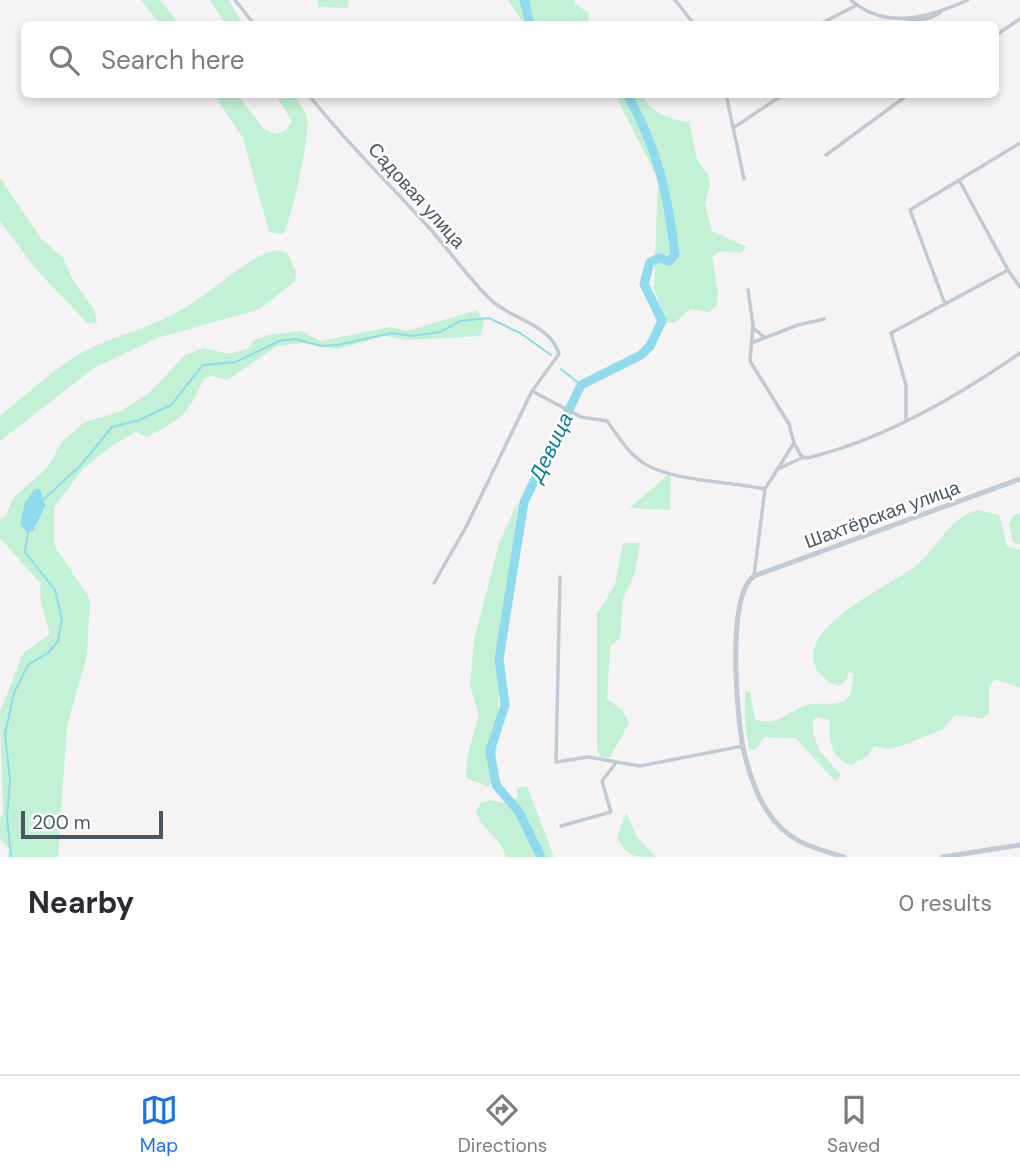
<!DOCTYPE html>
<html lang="en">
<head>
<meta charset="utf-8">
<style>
  body { margin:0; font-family:"DM Sans",sans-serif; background:#f2f2f3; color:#2b2b33 }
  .scale { position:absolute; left:21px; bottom:18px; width:142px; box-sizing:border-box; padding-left:7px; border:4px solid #4a5661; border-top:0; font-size:19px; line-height:24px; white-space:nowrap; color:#4a5661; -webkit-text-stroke:5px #fff; paint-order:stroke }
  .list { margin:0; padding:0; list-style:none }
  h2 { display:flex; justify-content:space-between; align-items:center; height:91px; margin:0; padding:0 28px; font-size:30px }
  h2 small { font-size:23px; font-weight:400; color:#7c7c81 }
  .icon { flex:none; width:38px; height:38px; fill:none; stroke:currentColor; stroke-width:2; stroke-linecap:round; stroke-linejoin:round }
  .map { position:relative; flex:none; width:1020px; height:857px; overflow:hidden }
  .search { position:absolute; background:#fff; box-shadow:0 4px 10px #0003; left:21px; right:21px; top:21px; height:77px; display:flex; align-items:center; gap:18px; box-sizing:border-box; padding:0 24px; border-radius:10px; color:#7c7c81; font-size:26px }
  .sheet { height:217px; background:#fff }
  nav { display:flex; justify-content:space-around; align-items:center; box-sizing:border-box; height:98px; border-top:2px solid #e1e1e2; background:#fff; font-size:19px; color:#7c7c81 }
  nav a { display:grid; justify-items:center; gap:4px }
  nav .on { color:#1a73e8 }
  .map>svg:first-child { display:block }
  .green { fill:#c3f1d5 }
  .water { fill:#90daee }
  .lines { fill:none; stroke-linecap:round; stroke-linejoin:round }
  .stream { stroke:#90daee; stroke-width:2 }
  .river { stroke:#90daee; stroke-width:9 }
  .street { stroke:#c1cad2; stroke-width:3.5 }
  .secondary { stroke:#c1cbd6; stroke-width:5 }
  .labels { text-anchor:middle; stroke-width:5; stroke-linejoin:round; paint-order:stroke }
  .street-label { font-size:19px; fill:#4a5661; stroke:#fff }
  .water-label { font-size:21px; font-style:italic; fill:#0c7c9b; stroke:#fff }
</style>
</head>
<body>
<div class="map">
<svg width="1020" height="857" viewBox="0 0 1020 857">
  <rect width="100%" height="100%" fill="#f5f3f3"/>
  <path class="green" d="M141,0h19l19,24h-19z
    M210,0h19l13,24h-17z
    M317,0h32l-1,8 -29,-1z
    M508,0h66l1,4 14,9 -1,11h-14l-5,-3 -9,3h-36z
    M214,95h24l25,33 12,6 11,-4 6,-8 -16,-27h17c5,6 12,15 14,23 4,13 -16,107 -24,116l-14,-2 -26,-94z
    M615,95h28c7,18 28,25 46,27l8,37 11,16 2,10 -5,19 7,27 35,16 -7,6 -19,-2 -9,5 6,37 -1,12 -8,7 -19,-3 -14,13 -10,1 -12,-34 4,-110z
    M0,178l41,60 22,20 11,24 20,27 3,15 -10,-1 -53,-56 -34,-46z
    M278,250l10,4 8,18 -1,9 -35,28 -103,29 -63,30 -94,73v-25c29,-23 61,-55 95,-70 32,-14 63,-21 93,-40 25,-15 64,-53 90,-56z
    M477,310l7,12 -4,14 -72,4 -24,-4 -46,13 -37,-6 -24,3 -50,34 -15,-4 -8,2c-17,38 -20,39 -57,59l-11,-5 -23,13 -30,24 -29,38v38l36,54 -3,56 -20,71 -9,131h-51l3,-8 -10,-10v-21l3,-4 -3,-102 23,-59 27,-19 -9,-30 -1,-21 -40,-45v-19l5,-2 9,-20 33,-29 15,-26 21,-19 38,-12 28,-18 36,-38 18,-7 26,6 20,-6 4,-7 15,-6 33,-4 20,10 69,-14 17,4z
    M671,472l-1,38 -40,-2z
    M518,502c-6,57 -16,115 -19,173 -2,39 2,74 -10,112l-23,-9 1,-21 12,-42 -9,-29 4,-46 25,-97z
    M976,510l23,5 8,31 13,4v138l-25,-9 -6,8v26l-6,5 -28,-3 -12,14 -36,15 -18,5 -15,-3 -6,10 -17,9c-21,-6 -22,-27 -21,-45l-13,-3 -4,4v12l6,17 22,25 -6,6 -39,-43 -32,-1 -9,13 -6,-1 -4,-26v-32l5,1 5,27c19,9 35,-8 52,-14 12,-3 25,1 38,-4l6,-8 3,-19 -5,-2 -3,8 -7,6c-9,-2 -21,-12 -24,-20 -16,-40 74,-80 99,-99 24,-18 32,-46 62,-57z
    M1020,514v31l-7,-3 -4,-18 5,-9z
    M623,543h17l-5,30 -12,26 -3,39 -10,9 -3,52 15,11 7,13 -19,34h-10l-3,-8v-136l18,-28z
    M527,786l27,71h-48c-5,-20 -26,-28 -30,-46l5,-8 9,-3 19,4 8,-6v-10z
    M626,812l11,25 19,20c-24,0 -27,0 -39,-19z"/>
  <path class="water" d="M35,489h5l5,17 -12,25 -6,1 -7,-8 5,-22z"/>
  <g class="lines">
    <path class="stream" d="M561,369l20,16
      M43,500l37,-34 32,-39 27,-7 32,-15 32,-40 33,-3 43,-21 16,-2 26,7 16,-1 55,-12 20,3 28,-4 20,-11 29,-3 31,15 31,22
      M11,857l-4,-40 3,-37 -5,-46 9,-41 14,-28 21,-13 9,-11 4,-22 -7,-29 -30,-38 3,-20"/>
    <path class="river" d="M524,0l6,24
      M541,857l-22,-45 -23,-27 -6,-34 15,-46 -6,-46 25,-157 57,-117 60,-30 9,-9 12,-25 -18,-37 6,-22 9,-4 10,3 6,-6c-7,-60 -17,-106 -48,-161"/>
    <path class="street" d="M235,0l19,24
      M675,0l19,24
      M851,0c35,31 79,17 117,0
      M820,24l37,-19
      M894,24l36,-6 10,-5
      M996,35l24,-16
      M308,94c37,48 82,90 122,135 21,23 38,49 60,70 21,21 60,24 69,55l-27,37 -66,136 -32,56
      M726,94l18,85
      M733,128l51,-34
      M826,155l83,-61
      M959,180l49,90
      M748,290l5,35 -3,36 39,63 5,19 -29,46 -11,87
      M945,304l-35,-94 110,-67
      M753,328l11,9
      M751,343l47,-18 26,-6
      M532,391l49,26 26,4c10,13 18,28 31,38 27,23 93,22 127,30
      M906,420v-35l-15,-52 117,-63 12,17
      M794,443l7,13 6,2c76,-18 150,-61 213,-105
      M780,468l24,-11
      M560,577l-4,185 32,-5 52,9 103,-20
      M561,826l50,-14 -9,-31 13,-17"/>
    <path class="secondary" d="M844,857c-31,-9 -58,-16 -76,-45 -13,-18 -20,-43 -25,-64 -6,-33 -17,-152 11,-172l266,-97
      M943,857l77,-12"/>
  </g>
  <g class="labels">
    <g class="street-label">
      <text transform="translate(417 195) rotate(48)" y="7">Садовая улица</text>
      <text transform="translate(882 514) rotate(-20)" y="7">Шахтёрская улица</text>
    </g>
    <g class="water-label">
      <text transform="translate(551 447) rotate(-64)" y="7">Девица</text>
    </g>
  </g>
</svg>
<div class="scale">200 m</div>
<div class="search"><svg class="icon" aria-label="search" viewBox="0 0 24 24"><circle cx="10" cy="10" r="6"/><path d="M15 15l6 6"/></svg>Search here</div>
</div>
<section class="sheet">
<h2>Nearby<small>0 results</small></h2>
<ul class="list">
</ul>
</section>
<nav>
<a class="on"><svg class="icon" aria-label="map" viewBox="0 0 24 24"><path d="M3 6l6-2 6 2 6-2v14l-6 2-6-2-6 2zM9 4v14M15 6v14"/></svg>Map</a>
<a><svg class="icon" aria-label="directions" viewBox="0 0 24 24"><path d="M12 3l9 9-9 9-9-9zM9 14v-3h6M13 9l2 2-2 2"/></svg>Directions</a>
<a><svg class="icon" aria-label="saved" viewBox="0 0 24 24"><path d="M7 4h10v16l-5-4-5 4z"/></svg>Saved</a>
</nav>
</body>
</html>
